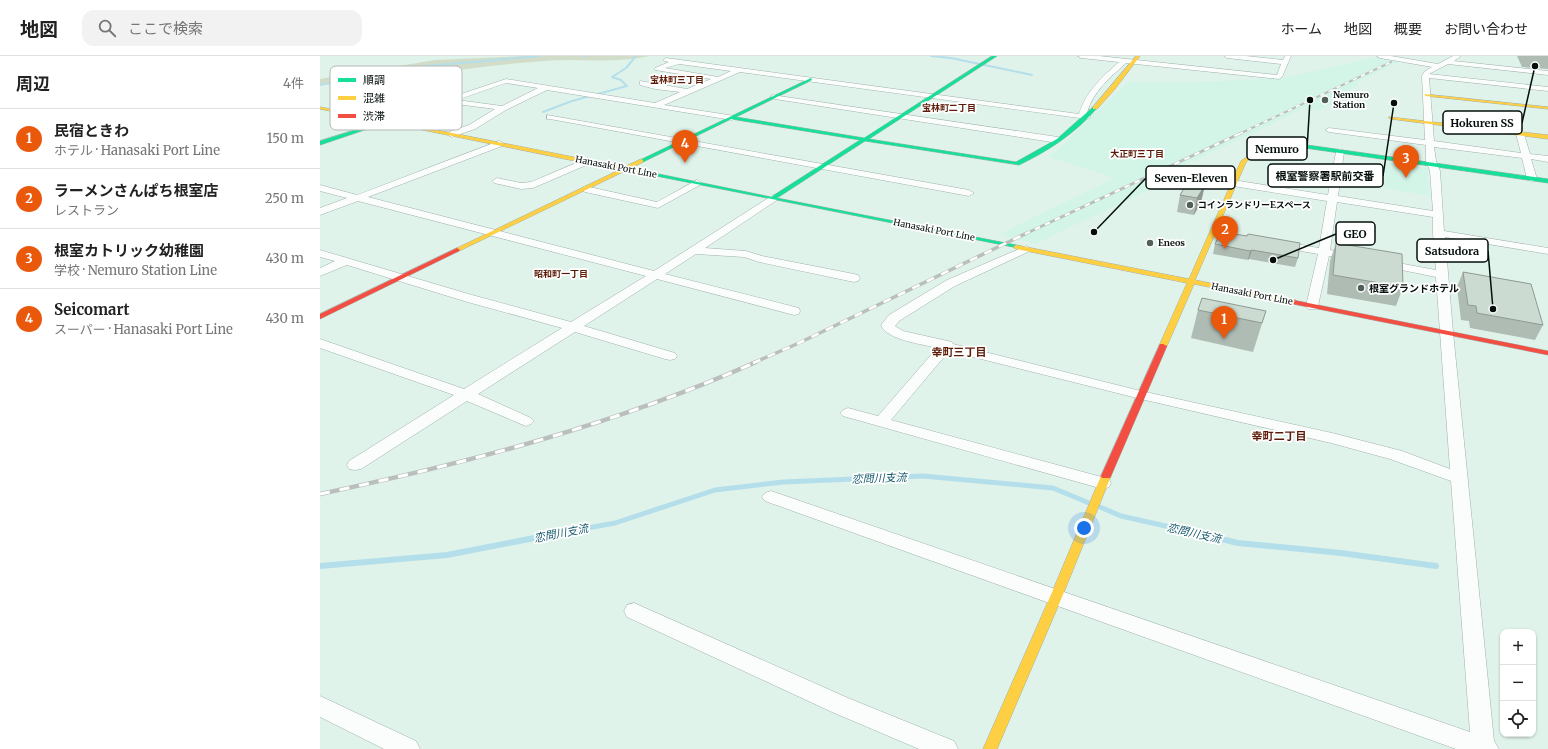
<!DOCTYPE html>
<html lang="ja">
<head>
<meta charset="utf-8">
<style>
  body { margin:0; font-family:Merriweather,"Noto Sans JP",serif; background:#f2f2f2; color:#222 }
  .controls { position:absolute; right:12px; bottom:12px; display:grid; overflow:hidden; border-radius:8px; box-shadow:0 1px 3px #0004 }
  .controls button { width:36px; height:36px; display:grid; place-items:center; padding:0; border:0; border-bottom:1px solid #e0e0e0; background:#fff; color:#222; font:20px sans-serif }
  .you { position:absolute; left:764px; top:472px; width:14px; height:14px; margin:-10px; border:3px solid #fff; border-radius:50%; background:#1a73e8; box-shadow:0 0 0 6px #1a73e833 }
  .badge { display:grid; place-items:center; width:26px; height:26px; border-radius:50%; background:#ea580c; color:#fff; font-size:13px; font-weight:700 }
  .pin { position:absolute; translate:-50% -33px; filter:drop-shadow(0 1px 2px #0008) }
  .pin::after { content:''; position:absolute; top:21px; width:14px; height:12px; background:inherit; clip-path:polygon(0 0,100% 0,50% 100%) }
  .list { margin:0; padding:0; list-style:none }
  h2 { display:flex; justify-content:space-between; align-items:center; height:52px; margin:0; padding:0 16px; font-size:17px }
  h2 small { font-size:13px; font-weight:400; color:#767676 }
  .list li { display:grid; grid-template-columns:26px 1fr auto; gap:12px; align-items:center; box-sizing:border-box; height:60px; padding:0 16px; border-top:1px solid #e0e0e0 }
  .list b { display:block; font-size:15px; white-space:nowrap }
  .list p { margin:0; font-size:13px; white-space:nowrap; color:#767676 }
  .list em { font-size:13px; font-style:normal; color:#767676 }
  .icon { flex:none; width:22px; height:22px; fill:none; stroke:currentColor; stroke-width:2; stroke-linecap:round; stroke-linejoin:round }
  .map { position:relative; flex:none; width:1228px; height:693px; overflow:hidden }
  header { display:flex; align-items:center; gap:24px; box-sizing:border-box; height:56px; padding:0 20px; background:#fff; border-bottom:1px solid #e0e0e0 }
  header strong { font-size:19px }
  nav { display:flex; gap:22px; margin-inline-start:auto; font-size:14px }
  .search { width:280px; height:36px; background:#f2f2f2; display:flex; align-items:center; gap:10px; box-sizing:border-box; padding:0 14px; border-radius:12px; color:#767676; font-size:15px }
  main { display:flex }
  aside { flex:1; background:#fff }
  .map>svg:first-child { display:block }
  .built { fill:#d3f5e8 }
  .green { fill:#d1ddc9 }
  .lines { fill:none; stroke-linecap:round; stroke-linejoin:round }
  .stream-far2 { stroke:#b4dfea; stroke-width:2 }
  .stream-far1 { stroke:#b4dfea; stroke-width:5 }
  .stream { stroke:#b4dfea; stroke-width:6 }
  .street-casing { stroke:#a1b0ab; stroke-width:1 }
  .fast-casing { stroke:#a1b0ab; stroke-width:1 }
  .slow-casing { stroke:#a1b0ab; stroke-width:1 }
  .jam-casing { stroke:#a1b0ab; stroke-width:1 }
  .street { fill:#fafdfc; fill-rule:evenodd }
  .fast { fill:#16e098; fill-rule:evenodd }
  .slow { fill:#ffcf43; fill-rule:evenodd }
  .jam { fill:#f24e42; fill-rule:evenodd }
  .rail-far3-casing { stroke:#babfbd; stroke-width:2 }
  .rail-far2-casing { stroke:#babfbd; stroke-width:3 }
  .rail-far1-casing { stroke:#babfbd; stroke-width:3.5 }
  .rail-casing { stroke:#babfbd; stroke-width:4.5 }
  .rail-far3 { stroke:#fff; stroke-width:1.5; stroke-dasharray:4.5; stroke-linecap:butt }
  .rail-far2 { stroke:#fff; stroke-width:2; stroke-dasharray:5.5; stroke-linecap:butt }
  .rail-far1 { stroke:#fff; stroke-width:2.5; stroke-dasharray:8; stroke-linecap:butt }
  .rail { stroke:#fff; stroke-width:3; stroke-dasharray:10; stroke-linecap:butt }
  .wall { fill:#afbcb4 }
  .shaded-wall { fill:#8f9992 }
  .building { fill:#ccdbd1; stroke:#8f9992 }
  .poi-dot { fill:#515f59; stroke:#fff; stroke-width:1.5 }
  .labels { text-anchor:middle; stroke-width:3.5; stroke-linejoin:round; paint-order:stroke }
  .far-neighbourhood-label { font-size:9px; font-weight:bold; fill:#5c1b08; stroke:#fff }
  .far-poi-label { font-size:9px; font-weight:bold; fill:#040f0b; stroke:#fff; text-anchor:start }
  .far-street-label { font-size:9px; fill:#040f0b; stroke:#fff }
  .poi-label { font-size:10px; font-weight:bold; fill:#040f0b; stroke:#fff; text-anchor:start }
  .neighbourhood-label { font-size:11px; font-weight:bold; fill:#5c1b08; stroke:#fff }
  .water-label { font-size:11px; font-style:italic; fill:#175a6e; stroke:#fff }
  .key { fill:#fff; stroke:#b4b7b6; stroke-width:1 }
  .key-label { font-size:11px; fill:#040f0b }
  .leader { fill:none; stroke:#040f0b; stroke-width:1.5 }
  .callout-dot { fill:#040f0b; stroke:#fff; stroke-width:1.5 }
  .callout { fill:#fff; stroke:#040f0b; stroke-width:1.5 }
  .callout-label { font-size:11px; text-anchor:middle; font-weight:bold; fill:#040f0b }
</style>
</head>
<body>
<header>
<strong>地図</strong>
<div class="search"><svg class="icon" aria-label="search" viewBox="0 0 24 24"><circle cx="10" cy="10" r="6"/><path d="M15 15l6 6"/></svg>ここで検索</div>
<nav><a>ホーム</a><a>地図</a><a>概要</a><a>お問い合わせ</a></nav>
</header>
<main>
<aside>
<h2>周辺<small>4件</small></h2>
<ul class="list">
<li><span class="badge">1</span><div><b>民宿ときわ</b><p>ホテル · Hanasaki Port Line</p></div><em>150 m</em></li>
<li><span class="badge">2</span><div><b>ラーメンさんぱち根室店</b><p>レストラン</p></div><em>250 m</em></li>
<li><span class="badge">3</span><div><b>根室カトリック幼稚園</b><p>学校 · Nemuro Station Line</p></div><em>430 m</em></li>
<li><span class="badge">4</span><div><b>Seicomart</b><p>スーパー · Hanasaki Port Line</p></div><em>430 m</em></li>
</ul>
</aside>
<div class="map">
<svg width="1228" height="693" viewBox="0 0 1228 693">
  <rect width="100%" height="100%" fill="#dff3eb"/>
  <path class="built" d="M1057,1l24,4 -43,20 1,4 -14,7 5,2 -32,17 -13,-3 -118,56 -34,17 2,6 -120,57 -36,-10 116,-56 -65,-21 78,-75h67l89,-4z
    M1066,106l41,6 3,28 -46,-8z"/>
  <path class="green" d="M205,0h125c-35,8 -71,2 -106,5 -75,5 -149,20 -224,23v-5l115,-19z"/>
  <g class="lines">
    <path class="stream-far2" d="M263,0h2
      M611,0l20,2 81,17
      M0,29l95,-18 125,-11
      M223,56l29,-11 55,-15 -6,-6 -9,-3 14,-9 10,-12"/>
    <path class="stream-far1" d="M780,451l21,9 67,15
      M251,475l44,-8 100,-33 68,-8 140,-6 130,12 36,15"/>
    <path class="stream" d="M864,474l54,13 103,10 95,13
      M0,510l127,-11 129,-25"/>
    <g class="street-casing">
      <path id="street" d="M758,0h21l178,19 4,-11 -54,-6 -3,-2h22l37,4 2,-4h6l-9,21 -3,2 -153,-16c-16,15 -33,28 -39,50l4,4 -4,2 -347,-47 -76,33 71,11 1,2 -4,2 -185,-30 -41,20 -31,19 -23,8 -3,-1 -1,-2 1,-2 20,-7 26,-16 -47,-6 -59,20h-3v-4l55,-18 -74,-14 -4,-2 4,-2 82,15 57,-19 149,24 25,-11 -25,-3 -15,-4v-4l47,8 24,-10 -56,-9v-2l14,-6 -5,-1 -1,-1 3,-2 413,56c7,-23 23,-37 40,-52l-38,-4zM359,8l52,7 -13,6 -53,-9zM186,27l32,5 -36,18 -45,-6z
        M1057,0h14l47,8 15,-8h8l-7,5 94,10v4l-100,-11 -19,10 119,13v4l-119,-13 5,63 87,12 -5,-19 4,-3 4,3 6,20 18,2v6l-17,-3 6,20 -5,3 -5,-3 -5,-21 -88,-11 2,14 4,10 4,60 104,17v6l-103,-17 8,95 41,409 5,8h-43l-691,-248 -3,-4 3,-4 6,-2 6,2 693,239 -19,-251 -61,-22 -59,-16 -190,-44 -192,-48 -58,69 218,59 2,4 -2,4 -6,2 -260,-73 -3,-3 3,-3 5,-2 30,8 59,-68c-14,-4 -51,-8 -56,-23l8,-10 58,-35 79,-34 6,3 -2,2 -75,35 -56,35 -4,5 8,5 49,11 1,2 188,47 191,42 70,18 48,18 -14,-192 -54,-11 -4,-1 -2,-2 2,-2 4,-1 54,10 -3,-37v-16l-96,-15 -7,48 26,5 2,2 -2,2 -4,1 -23,-4 -11,50 -2,3h-8l-2,-3 12,-52 -39,-7 -6,-3 6,-3 40,7 8,-47 -94,-15 -5,-3 5,-3 95,15 8,-43 4,-3 4,3 -6,44 95,15 -3,-40 -4,-10v-16l-97,-13 -4,-2 4,-2 96,12 -3,-64 2,-4 8,-5 -52,-9z
        M452,39l286,42 4,3 -4,3 -283,-44 -4,-2z
        M227,59l422,75 5,3 -5,3 -419,-77h-3z
        M179,85l3,1 1,2 -1,2 -134,51 286,74 119,-76 4,1 1,2 -1,2 -72,48 41,3 16,5 92,18 4,1 2,3 -2,3 -4,1 -95,-20 -15,-5 -48,-3 -31,20 134,34 1,3 -1,3 -5,1 -137,-36 -73,47 91,27 2,3 -2,3 -5,1 -5,-1 -90,-27 -97,62 53,24 3,3 -3,3 -5,2 -5,-2 -54,-23 -106,68 -6,1 -6,-1 -2,-4 2,-4 105,-66 -134,-47v-9l144,50 98,-61 -98,-27 -117,-36 -27,11v-8l15,-7 -15,-4v-7l152,45 99,27 75,-46 -288,-75 -38,14v-7l27,-10 -27,-7v-6l37,10z
        M268,102l5,3 -2,2 -58,25 -12,1 -27,-6 -2,-2 5,-3 24,5 10,-1z
        M377,124l5,3 -2,2 -42,23 -73,-16 -5,-3 5,-3 72,16z
        M314,547l214,95 106,43 4,8h-39l-87,-37 -205,-95 -3,-6 3,-6z
        M0,640l96,45 4,8h-36l-64,-32z"/>
    </g>
    <g class="fast-casing">
      <path id="fast" d="M672,0h5l-128,83 147,23 41,-23 36,-32 4,1c-21,25 -49,43 -78,57l-154,-24 -88,57 239,47 2,1v2l-382,-76 3,-2 132,27 89,-57 -129,-21 -88,43 -5,-1 173,-83 1,2 -76,37 128,21z
        M64,65l4,1 -68,23v-4z
        M973,87l255,36v4l-257,-37 -1,-1z"/>
    </g>
    <g class="slow-casing">
      <path id="slow" d="M816,0h4l-25,33 -18,20h-4v-2z
        M1104,38l124,13v2l-122,-13z
        M0,51l304,60 17,-8 2,1v2l-13,7 12,3 -3,2 -14,-3 -168,81 -3,-2 1,-1 164,-79 -299,-61z
        M1069,61l159,18v4l-157,-20 -2,-1z
        M960,87h13l3,2c-5,3 -11,1 -17,2 -12,1 -23,7 -33,15l-51,118 98,20h3v4h-3l-99,-20 -27,62 -4,2 -4,-2 28,-63 -171,-34 -3,-2 3,-2 173,34 52,-118 18,-12z
        M786,417l4,1 1,2 -49,121 -65,152h-14l67,-152 51,-121 1,-2z"/>
    </g>
    <g class="jam-casing">
      <path id="jam" d="M137,192l3,2 -1,1 -139,68v-5z
        M970,244h3l255,51v4l-255,-51h-3z
        M840,288h3l4,2 -56,130 -1,2h-8l-1,-2z"/>
    </g>
    <use href="#street" class="street"/>
    <use href="#fast" class="fast"/>
    <use href="#slow" class="slow"/>
    <use href="#jam" class="jam"/>
    <g class="rail-far3-casing">
      <path id="rail-far3" d="M919,78l152,-72"/>
    </g>
    <g class="rail-far2-casing">
      <path id="rail-far2" d="M705,178l216,-101"/>
    </g>
    <g class="rail-far1-casing">
      <path id="rail-far1" d="M433,307l46,-20 228,-110"/>
    </g>
    <g class="rail-casing">
      <path id="rail" d="M0,438c148,-31 297,-70 436,-132"/>
    </g>
    <use href="#rail-far3" class="rail-far3"/>
    <use href="#rail-far2" class="rail-far2"/>
    <use href="#rail-far1" class="rail-far1"/>
    <use href="#rail" class="rail"/>
  </g>
  <path class="wall" d="M1197,0h31v13l-26,-2z
    M885,129l-4,17 -7,13 -17,-3 3,-17z
    M901,176l77,26 -3,9 -46,-8 -1,1 -35,-6 2,-10z
    M1016,187l67,44 -7,19 -69,-12 3,-33z
    M1143,216l80,53 -8,15 -65,-12 -1,-7 -8,-1 -4,-33z
    M878,254l68,1 -13,41 -62,-14z"/>
  <path class="shaded-wall" d="M885,129l-4,17 -7,13 3,-17z
    M932,194l-3,9 -1,1 2,-9z"/>
  <path class="building" d="M868,126l17,3 -8,13 -17,-3z
    M901,176l26,4 1,-2 52,9 -2,15 -46,-8 -2,1 -35,-7z
    M1016,187l66,11 1,33 -70,-12z
    M1143,216l68,12 12,41 -66,-12 -1,-7 -8,-1z
    M882,242l64,13 -4,12 -64,-13z"/>
  <g class="poi-dot">
    <circle cx="1005" cy="44" r="4"/>
    <circle cx="870" cy="149" r="4"/>
    <circle cx="830" cy="187" r="4"/>
    <circle cx="1041" cy="232" r="4"/>
  </g>
  <g class="labels">
    <g class="far-neighbourhood-label">
      <text x="357" y="27">宝林町三丁目</text>
      <text x="629" y="55">宝林町二丁目</text>
      <text x="817" y="101">大正町三丁目</text>
      <text x="241" y="221">昭和町一丁目</text>
    </g>
    <g class="far-poi-label">
      <text x="1013" y="42">Nemuro<tspan x="1013" dy="10">Station</tspan></text>
      <text x="878" y="152">コインランドリーEスペース</text>
      <text x="838" y="190">Eneos</text>
    </g>
    <g class="far-street-label">
      <text transform="translate(296 111) rotate(11)" y="3">Hanasaki Port Line</text>
      <text transform="translate(614 174) rotate(11)" y="3">Hanasaki Port Line</text>
      <text transform="translate(932 238) rotate(11)" y="3">Hanasaki Port Line</text>
    </g>
    <g class="poi-label">
      <text x="1049" y="236">根室グランドホテル</text>
    </g>
    <g class="neighbourhood-label">
      <text x="639" y="300">幸町三丁目</text>
      <text x="959" y="384">幸町二丁目</text>
    </g>
    <g class="water-label">
      <text transform="translate(559 422) rotate(-2)" y="4">恋問川支流</text>
      <text transform="translate(241 477) rotate(-11)" y="4">恋問川支流</text>
      <text transform="translate(874 477) rotate(13)" y="4">恋問川支流</text>
    </g>
  </g>
  <rect x="10" y="10" width="132" height="64" rx="6" class="key"/>
  <rect x="18" y="22" width="18" height="4" fill="#16e098"/>
  <rect x="18" y="40" width="18" height="4" fill="#ffcf43"/>
  <rect x="18" y="58" width="18" height="4" fill="#f24e42"/>
  <g class="key-label">
    <text x="43" y="28">順調</text>
    <text x="43" y="46">混雑</text>
    <text x="43" y="64">渋滞</text>
  </g>
  <path class="leader" d="M1215 10L1202 67M990 44L987 93M1074 47L1063 120M774 176L826 122M953 204L1016 178M1173 253L1168 195"/>
  <g class="callout-dot">
    <circle cx="1215" cy="10" r="4"/>
    <circle cx="990" cy="44" r="4"/>
    <circle cx="1074" cy="47" r="4"/>
    <circle cx="774" cy="176" r="4"/>
    <circle cx="953" cy="204" r="4"/>
    <circle cx="1173" cy="253" r="4"/>
  </g>
  <g class="callout">
    <rect x="1123" y="55" width="79" height="23" rx="4"/>
    <rect x="927" y="81" width="60" height="23" rx="4"/>
    <rect x="948" y="108" width="115" height="23" rx="4"/>
    <rect x="826" y="110" width="89" height="23" rx="4"/>
    <rect x="1016" y="166" width="39" height="23" rx="4"/>
    <rect x="1097" y="183" width="71" height="23" rx="4"/>
  </g>
  <g class="callout-label">
    <text x="1162" y="71">Hokuren SS</text>
    <text x="957" y="97">Nemuro</text>
    <text x="1005" y="124">根室警察署駅前交番</text>
    <text x="871" y="126">Seven-Eleven</text>
    <text x="1035" y="182">GEO</text>
    <text x="1132" y="199">Satsudora</text>
  </g>
</svg>
<div class="controls">
<button>+</button>
<button>−</button>
<button><svg class="icon" aria-label="locate" viewBox="0 0 24 24"><circle cx="12" cy="12" r="6"/><path d="M12 2v4M12 18v4M2 12h4M18 12h4"/></svg></button>
</div>
<div class="you"></div>
<div class="pin badge" style="left:904px;top:283px">1</div>
<div class="pin badge" style="left:905px;top:193px">2</div>
<div class="pin badge" style="left:1086px;top:122px">3</div>
<div class="pin badge" style="left:365px;top:107px">4</div>
</div>
</main>
</body>
</html>
